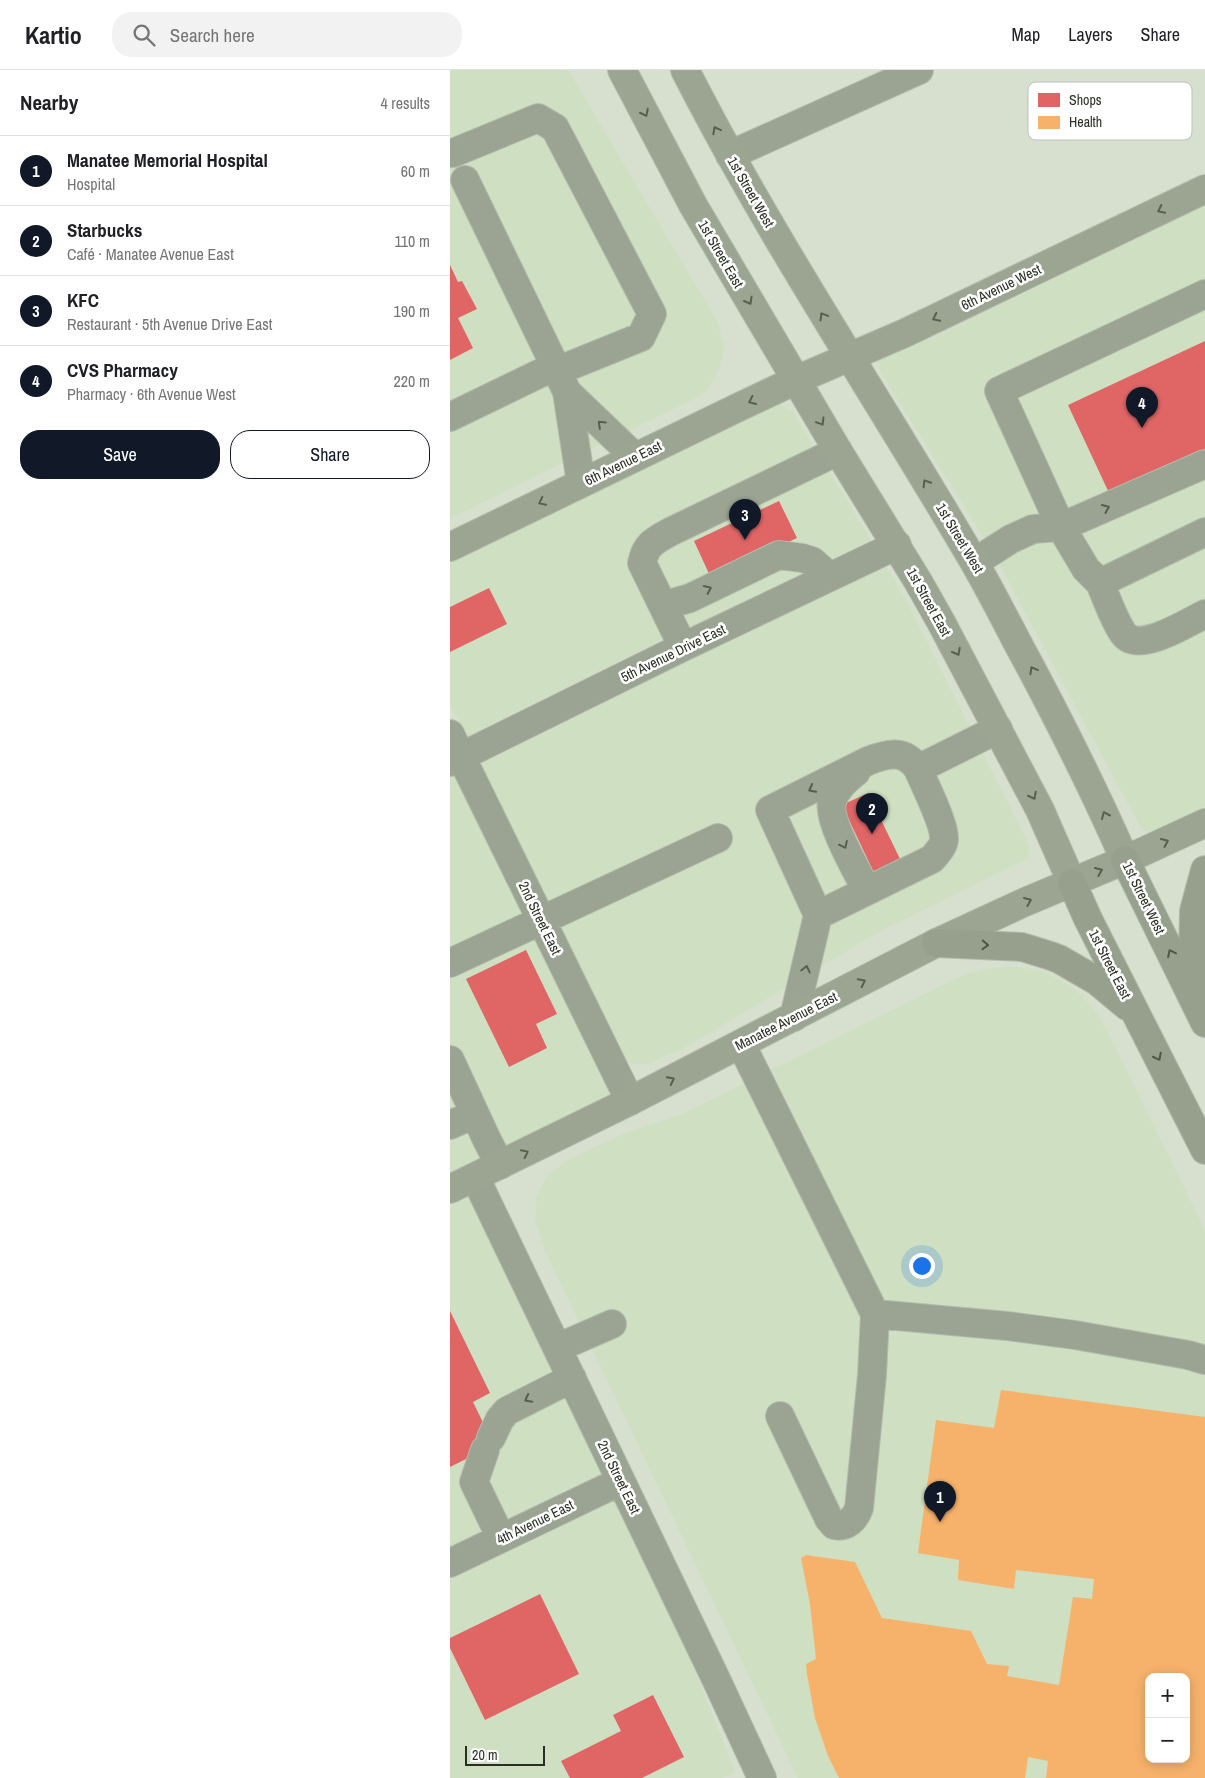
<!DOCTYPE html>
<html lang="en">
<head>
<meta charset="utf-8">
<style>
  body { margin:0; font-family:"Archivo Narrow",sans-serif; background:#f2f2f2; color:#202124 }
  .controls { position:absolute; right:15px; bottom:15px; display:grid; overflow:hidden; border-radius:10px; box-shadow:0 2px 12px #0003 }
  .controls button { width:45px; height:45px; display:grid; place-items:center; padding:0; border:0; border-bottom:1px solid #e0e0e0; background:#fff; color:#202124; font:25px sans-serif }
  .scale { position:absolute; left:15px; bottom:12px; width:80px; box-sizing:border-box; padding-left:5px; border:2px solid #293023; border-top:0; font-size:14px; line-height:18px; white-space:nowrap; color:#293023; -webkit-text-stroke:4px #fff; paint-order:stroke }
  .you { position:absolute; left:471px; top:1195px; width:18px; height:18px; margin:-12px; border:4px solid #fff; border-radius:50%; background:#1a73e8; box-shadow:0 0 0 8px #1a73e833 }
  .badge { display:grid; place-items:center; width:32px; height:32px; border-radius:50%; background:#111827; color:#fff; font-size:16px; font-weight:700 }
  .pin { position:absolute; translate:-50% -41px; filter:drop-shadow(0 1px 2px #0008) }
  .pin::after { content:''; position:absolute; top:26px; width:18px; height:15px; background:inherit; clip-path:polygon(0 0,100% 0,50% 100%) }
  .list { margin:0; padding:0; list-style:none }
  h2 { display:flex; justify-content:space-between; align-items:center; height:65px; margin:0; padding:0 20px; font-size:21px }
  h2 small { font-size:16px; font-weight:400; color:#757577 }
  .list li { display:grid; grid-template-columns:32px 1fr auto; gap:15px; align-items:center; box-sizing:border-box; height:70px; padding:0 20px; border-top:1px solid #e0e0e0 }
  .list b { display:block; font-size:19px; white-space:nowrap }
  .list p { margin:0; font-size:16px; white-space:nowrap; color:#757577 }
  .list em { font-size:16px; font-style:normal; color:#757577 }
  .actions { display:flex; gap:10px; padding:15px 20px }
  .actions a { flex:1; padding:11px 0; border:1px solid #111827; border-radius:20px; text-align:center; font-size:18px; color:#111827 }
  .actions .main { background:#111827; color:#fff }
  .icon { flex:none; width:28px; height:28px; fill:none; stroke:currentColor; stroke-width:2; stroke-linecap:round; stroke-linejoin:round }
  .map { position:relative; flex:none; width:755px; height:1708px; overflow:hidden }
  header { display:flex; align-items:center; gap:30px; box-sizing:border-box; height:70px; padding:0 25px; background:#fff; border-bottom:1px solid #e0e0e0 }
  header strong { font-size:24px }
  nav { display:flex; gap:28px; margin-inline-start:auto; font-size:18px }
  .search { width:350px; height:45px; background:#f2f2f2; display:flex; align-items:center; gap:12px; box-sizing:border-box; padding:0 18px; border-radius:20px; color:#757577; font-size:19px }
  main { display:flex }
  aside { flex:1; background:#fff }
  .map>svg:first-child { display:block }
  .built { fill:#cfdfc1; fill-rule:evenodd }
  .shops { fill:#e06666 }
  .health { fill:#f6b26b; fill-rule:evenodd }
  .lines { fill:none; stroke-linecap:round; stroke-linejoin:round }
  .minor-casing { stroke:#b4bbad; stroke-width:30 }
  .major-casing { stroke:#b4bbad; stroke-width:30 }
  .highway-casing { stroke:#b4bbad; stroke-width:30 }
  .minor { stroke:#9ba492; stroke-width:28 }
  .major { stroke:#9ca592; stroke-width:28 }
  .highway { stroke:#97a08d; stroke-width:28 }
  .oneway { stroke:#575f4f }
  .oneway2 { stroke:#575e4f }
  .oneway3 { stroke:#505748 }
  .labels { text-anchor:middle; stroke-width:5; stroke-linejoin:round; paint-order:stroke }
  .street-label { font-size:14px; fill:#293023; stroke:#fff }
  .key { fill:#fff; stroke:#bfc1bd; stroke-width:1 }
  .key-label { font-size:14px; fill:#293023 }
</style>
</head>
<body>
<header>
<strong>Kartio</strong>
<div class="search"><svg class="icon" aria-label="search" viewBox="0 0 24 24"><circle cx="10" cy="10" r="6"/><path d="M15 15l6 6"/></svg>Search here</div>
<nav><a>Map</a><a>Layers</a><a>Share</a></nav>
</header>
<main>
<aside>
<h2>Nearby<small>4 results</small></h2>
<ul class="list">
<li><span class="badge">1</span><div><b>Manatee Memorial Hospital</b><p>Hospital</p></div><em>60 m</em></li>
<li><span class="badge">2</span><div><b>Starbucks</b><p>Café · Manatee Avenue East</p></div><em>110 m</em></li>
<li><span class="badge">3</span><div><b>KFC</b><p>Restaurant · 5th Avenue Drive East</p></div><em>190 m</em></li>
<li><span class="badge">4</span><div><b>CVS Pharmacy</b><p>Pharmacy · 6th Avenue West</p></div><em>220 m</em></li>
</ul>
<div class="actions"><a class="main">Save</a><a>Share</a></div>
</aside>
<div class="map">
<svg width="755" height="1708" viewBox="0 0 755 1708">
  <rect width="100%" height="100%" fill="#d7e0ce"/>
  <path class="built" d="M0,0h118l149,251 7,24 -4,21 -6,13 -9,13 -15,9 -240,117z
    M755,136v600l-54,26 -6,-1 -4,-3 -149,-277 -107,-172 -9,-17 36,-15z
    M331,334l13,10 77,126 -195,93 -209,103 -17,-31v-142z
    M437,497l19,33 123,245v11l-6,5 -143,70 -196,117 -37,16h-13l-8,-2 -146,-298 209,-103z
    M6,706l155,317 -161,79v-393z
    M562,896l25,4 22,9 10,6 15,13 13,15 16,30 92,187v548h-407l-253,-527 -10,-31 2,-24 8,-16 6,-7 17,-13 55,-26 59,-20 280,-138 23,-7zM699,1607h37v82h-37z
    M20,1127l131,276 -151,73v-340z
    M165,1431l67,138 53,133 -13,6h-272v-198z"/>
  <path class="shops" d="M0,195l8,17 4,-1 15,28 -19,9 15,30 -23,12z
    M755,271v110l-95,44 -42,-90z
    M329,431l18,37 -86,40 -17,-37z
    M39,518l18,36 -57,28v-45z
    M418,723l34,70 -27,12 -33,-70z
    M76,880l31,64 -21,10 11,24 -38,19 -43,-88z
    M0,1241l40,82 -17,9 21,43 -44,22z
    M90,1524l39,80 -94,46 -35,-72v-10z
    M203,1625l31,62 -42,21h-72l-9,-17 60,-30 -8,-16z"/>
  <path class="health" d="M551,1320l204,27v361h-159l2,-17 -20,-4 -3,21h-186l-11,-22 -13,-38 -8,-44 -1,-10 10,-5 -6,-55 -9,-46 5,-3 49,7 27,56 89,13 16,33 22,2 -2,10 52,9 14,-88 19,2 2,-20 -78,-9 -2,19 -56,-9 1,-20 -41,-7 18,-133 58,8zM699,1607h37v82h-37z"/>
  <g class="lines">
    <g class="minor-casing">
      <path id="minor" d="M3,83l85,-35 17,10 97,186 -11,23 -84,34
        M280,85l189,-85
        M15,110l90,186
        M117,322l68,65
        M0,347l105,-51 12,26 14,91
        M755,462l-105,51c7,16 13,35 23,50 15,22 65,-11 82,-19
        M525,492l36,-23 22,-10 28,-2 -62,-136 206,-97
        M650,513l-14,-14 -25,-42 144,-63
        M213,536l27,-8 89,-43 23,3 10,3 18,16
        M233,577l-41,-84c4,-19 12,-22 28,-31l168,-81
        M0,664l180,367
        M0,692l233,-115 214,-102
        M468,699l80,-40
        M406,702c-9,7 -21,18 -24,30 -5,18 26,71 35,89
        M0,893l268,-125
        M344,947l24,-102 -48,-105 98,-49c20,-8 37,-12 50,8 6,14 27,56 26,70 0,7 -7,14 -12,20l-114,56
        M291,974l134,270
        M0,990l37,80 13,25
        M0,1055l25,-11
        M25,1107l241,502 46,99
        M107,1278l55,-24
        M330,1346l49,103 5,6c13,3 21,-6 25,-17l13,-133 3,-61 132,12 68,9 113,20 17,5
        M41,1368l9,-19 7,-8 65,-33
        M35,1380l-11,32 27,56
        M0,1493l171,-82"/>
    </g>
    <g class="major-casing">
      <path id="major" d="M172,0l71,135 145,246 81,132 22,39 99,188 32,73
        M235,0c86,169 192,326 288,490 15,26 29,53 43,80 39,72 76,145 109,220
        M0,477l287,-139 59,-28 109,-47 300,-144
        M0,1119l180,-88 306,-158 89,-41 100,-42 80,-37"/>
    </g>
    <g class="highway-casing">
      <path id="highway" d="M675,790l80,163
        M622,813l16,36 117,231
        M486,873l86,4 29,9 8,3 38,22 30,25
        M742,922l2,-81 11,-41"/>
    </g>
    <use href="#minor" class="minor"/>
    <use href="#major" class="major"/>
    <use href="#highway" class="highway"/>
  </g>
  <defs><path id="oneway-chevron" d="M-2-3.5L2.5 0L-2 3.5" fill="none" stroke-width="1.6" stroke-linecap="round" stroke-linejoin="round" transform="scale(1.25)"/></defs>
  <g class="oneway">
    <use href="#oneway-chevron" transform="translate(195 43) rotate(63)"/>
    <use href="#oneway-chevron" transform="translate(266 60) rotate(-118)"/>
    <use href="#oneway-chevron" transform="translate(711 140) rotate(154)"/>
    <use href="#oneway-chevron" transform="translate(299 231) rotate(60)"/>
    <use href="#oneway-chevron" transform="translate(373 246) rotate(-121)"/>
    <use href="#oneway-chevron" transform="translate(486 248) rotate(154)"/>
    <use href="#oneway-chevron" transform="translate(302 331) rotate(155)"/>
    <use href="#oneway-chevron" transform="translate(371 352) rotate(59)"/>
    <use href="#oneway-chevron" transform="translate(476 413) rotate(-122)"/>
    <use href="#oneway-chevron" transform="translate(92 432) rotate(154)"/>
    <use href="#oneway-chevron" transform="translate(507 582) rotate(62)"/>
    <use href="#oneway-chevron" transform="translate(583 600) rotate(-119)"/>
    <use href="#oneway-chevron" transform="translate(583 726) rotate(63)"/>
    <use href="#oneway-chevron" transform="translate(655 745) rotate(-114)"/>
    <use href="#oneway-chevron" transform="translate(715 772) rotate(-24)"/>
    <use href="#oneway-chevron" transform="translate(649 801) rotate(-23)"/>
    <use href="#oneway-chevron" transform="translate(578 831) rotate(-23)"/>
    <use href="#oneway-chevron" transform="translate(412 912) rotate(-27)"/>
    <use href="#oneway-chevron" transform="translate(221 1010) rotate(-27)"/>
    <use href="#oneway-chevron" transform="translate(75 1083) rotate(-26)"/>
  </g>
  <g class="oneway2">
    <use href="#oneway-chevron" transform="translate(151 354) rotate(-137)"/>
    <use href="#oneway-chevron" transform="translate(656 438) rotate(-24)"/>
    <use href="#oneway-chevron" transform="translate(258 519) rotate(-25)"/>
    <use href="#oneway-chevron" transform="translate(362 719) rotate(152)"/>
    <use href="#oneway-chevron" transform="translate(394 775) rotate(64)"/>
    <use href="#oneway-chevron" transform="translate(356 899) rotate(-77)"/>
    <use href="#oneway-chevron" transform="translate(78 1329) rotate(153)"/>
  </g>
  <g class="oneway3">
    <use href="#oneway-chevron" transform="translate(535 875) rotate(2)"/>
    <use href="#oneway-chevron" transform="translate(721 883) rotate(-116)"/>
    <use href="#oneway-chevron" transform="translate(708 987) rotate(63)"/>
  </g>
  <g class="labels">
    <g class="street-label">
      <text transform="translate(301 122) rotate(60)" y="5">1st Street West</text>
      <text transform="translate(271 184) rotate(60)" y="5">1st Street East</text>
      <text transform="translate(551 217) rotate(-26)" y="5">6th Avenue West</text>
      <text transform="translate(173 393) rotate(-26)" y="5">6th Avenue East</text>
      <text transform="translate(510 468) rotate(59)" y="5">1st Street West</text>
      <text transform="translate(479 532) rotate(61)" y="5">1st Street East</text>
      <text transform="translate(223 583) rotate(-26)" y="5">5th Avenue Drive East</text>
      <text transform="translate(694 828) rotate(64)" y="5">1st Street West</text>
      <text transform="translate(90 848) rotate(64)" y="5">2nd Street East</text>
      <text transform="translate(660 894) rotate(63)" y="5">1st Street East</text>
      <text transform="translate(336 951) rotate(-27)" y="5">Manatee Avenue East</text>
      <text transform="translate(169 1407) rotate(64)" y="5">2nd Street East</text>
      <text transform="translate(85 1452) rotate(-26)" y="5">4th Avenue East</text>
    </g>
  </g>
  <rect x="578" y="12" width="164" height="58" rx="8" class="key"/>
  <rect x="588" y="23" width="22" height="14" fill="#e06666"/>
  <rect x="588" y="46" width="22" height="13" fill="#f6b26b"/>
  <g class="key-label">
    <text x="619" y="35">Shops</text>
    <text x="619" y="57">Health</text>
  </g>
</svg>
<div class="controls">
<button>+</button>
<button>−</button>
</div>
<div class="scale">20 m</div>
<div class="you"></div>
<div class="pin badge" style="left:490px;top:1452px">1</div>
<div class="pin badge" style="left:422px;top:764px">2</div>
<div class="pin badge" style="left:295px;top:470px">3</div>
<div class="pin badge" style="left:692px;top:358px">4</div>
</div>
</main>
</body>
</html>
